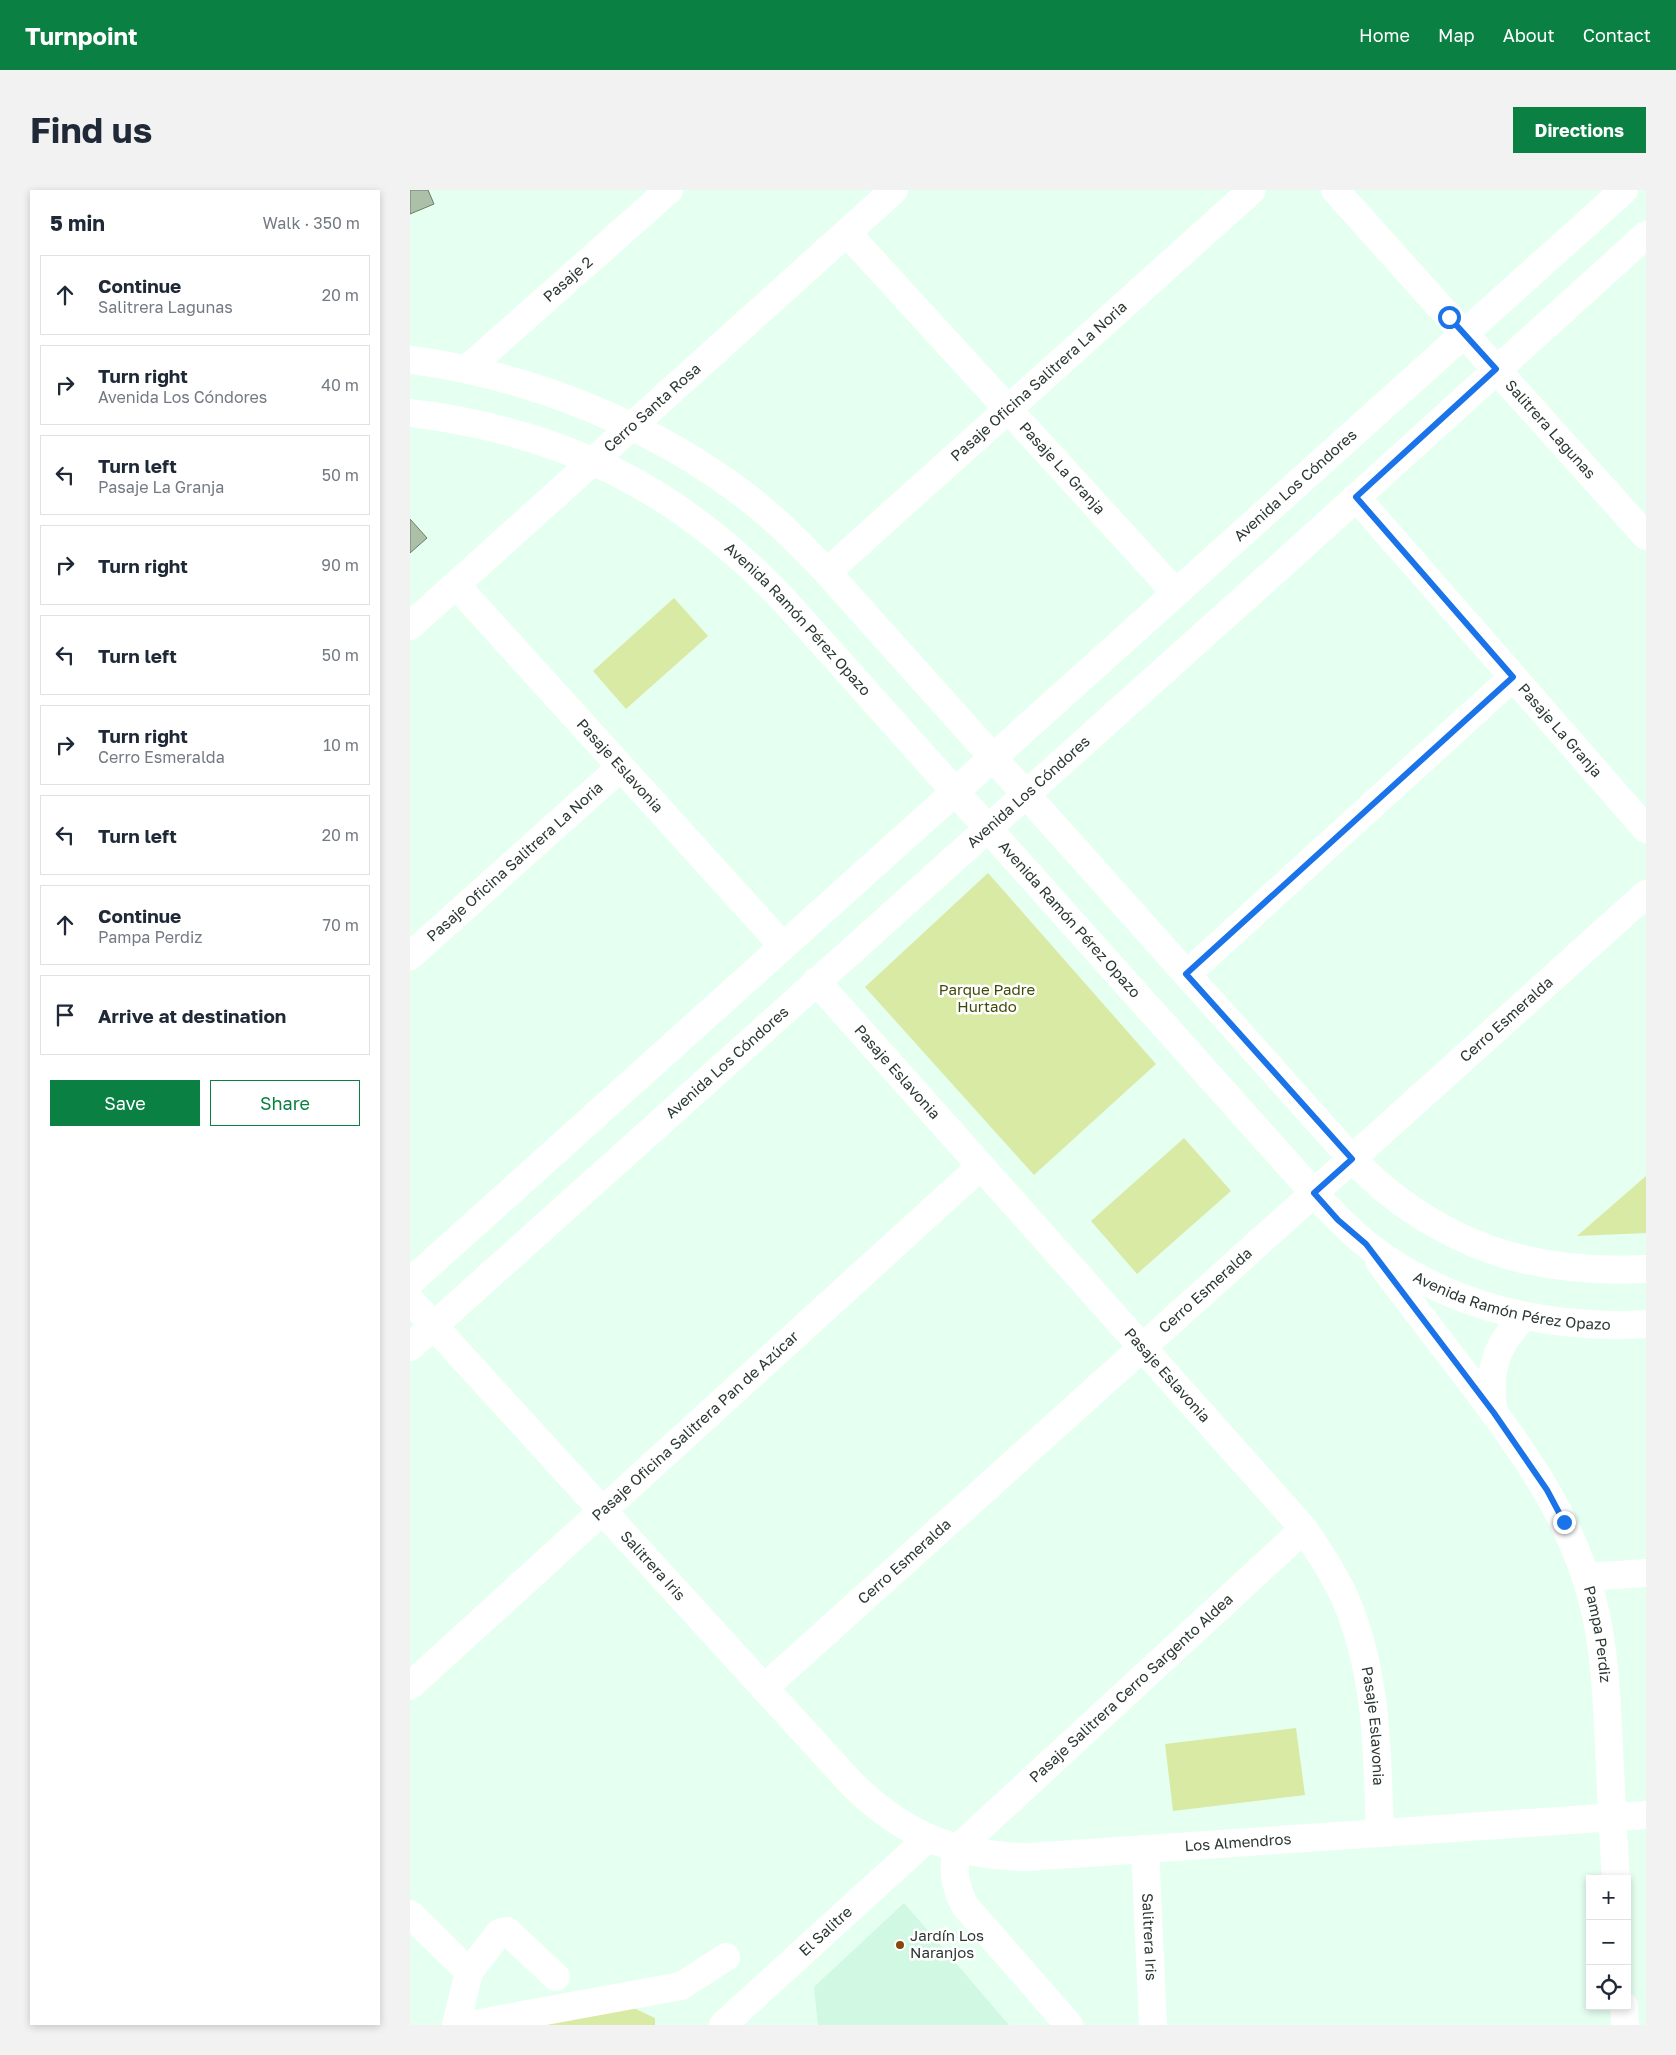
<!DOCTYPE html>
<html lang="en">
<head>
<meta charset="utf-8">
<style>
  body { margin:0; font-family:"Golos Text",sans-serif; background:#f2f2f3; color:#1f2937 }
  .controls { position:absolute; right:15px; bottom:15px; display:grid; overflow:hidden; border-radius:0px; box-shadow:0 2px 8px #0003 }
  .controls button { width:45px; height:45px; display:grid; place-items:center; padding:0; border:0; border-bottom:1px solid #e0e1e3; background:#fff; color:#1f2937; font:25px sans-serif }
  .stop { position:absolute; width:15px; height:15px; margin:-11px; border:4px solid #1a73e8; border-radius:50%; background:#fff }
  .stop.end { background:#1a73e8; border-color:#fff; box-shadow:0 1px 5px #0008 }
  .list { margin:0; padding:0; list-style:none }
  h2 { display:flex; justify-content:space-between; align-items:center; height:65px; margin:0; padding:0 20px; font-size:21px }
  h2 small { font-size:16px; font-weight:400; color:#747a83 }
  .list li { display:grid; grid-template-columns:32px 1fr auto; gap:15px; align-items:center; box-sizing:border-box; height:80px; margin:0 10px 10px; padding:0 10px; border:1px solid #e0e1e3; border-radius:0px }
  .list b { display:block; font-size:19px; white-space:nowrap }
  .list p { margin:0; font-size:16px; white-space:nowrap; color:#747a83 }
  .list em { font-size:16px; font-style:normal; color:#747a83 }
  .actions { display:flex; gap:10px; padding:15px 20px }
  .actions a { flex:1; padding:11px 0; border:1px solid #0b8043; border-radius:0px; text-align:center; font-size:18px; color:#0b8043 }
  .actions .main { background:#0b8043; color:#fff }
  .icon { flex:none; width:28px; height:28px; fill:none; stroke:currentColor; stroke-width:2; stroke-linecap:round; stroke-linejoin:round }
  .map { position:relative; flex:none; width:1236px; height:1835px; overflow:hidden; border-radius:0px }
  header { display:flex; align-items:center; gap:30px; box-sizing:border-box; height:70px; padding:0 25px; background:#0b8043; color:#fff }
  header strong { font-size:24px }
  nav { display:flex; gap:28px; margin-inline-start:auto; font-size:18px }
  .intro { display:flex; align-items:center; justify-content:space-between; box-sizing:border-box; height:120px; padding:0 30px }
  h1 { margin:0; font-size:35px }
  .button { padding:12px 22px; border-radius:0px; background:#0b8043; color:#fff; font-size:18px; font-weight:700 }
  main { display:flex; gap:30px; padding:0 30px }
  aside { flex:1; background:#fff; border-radius:0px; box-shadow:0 2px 8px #0003 }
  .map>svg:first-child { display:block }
  .built { fill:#d1f8e3 }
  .green { fill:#d9eaa4 }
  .building { fill:#acc0a8; stroke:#6a7c66 }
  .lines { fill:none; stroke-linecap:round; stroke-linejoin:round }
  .minor { stroke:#fff; stroke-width:28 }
  .route { stroke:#1a73e8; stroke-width:6 }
  .poi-dot { fill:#87470e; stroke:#fff; stroke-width:2 }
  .labels { text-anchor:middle; stroke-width:5; stroke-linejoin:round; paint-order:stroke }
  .street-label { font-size:15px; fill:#2c3832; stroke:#fff }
  .park-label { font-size:15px; fill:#3f4a06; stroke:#fff }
  .poi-label { font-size:15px; fill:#2c3832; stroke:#fff; text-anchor:start }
</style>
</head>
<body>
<header>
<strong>Turnpoint</strong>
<nav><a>Home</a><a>Map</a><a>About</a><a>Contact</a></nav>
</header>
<div class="intro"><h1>Find us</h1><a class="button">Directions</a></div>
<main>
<aside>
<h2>5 min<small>Walk · 350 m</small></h2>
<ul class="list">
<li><svg class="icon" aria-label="ahead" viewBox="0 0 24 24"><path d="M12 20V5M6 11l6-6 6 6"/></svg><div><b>Continue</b><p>Salitrera Lagunas</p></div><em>20 m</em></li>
<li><svg class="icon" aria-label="right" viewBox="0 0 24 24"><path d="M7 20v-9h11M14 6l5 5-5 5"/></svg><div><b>Turn right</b><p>Avenida Los Cóndores</p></div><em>40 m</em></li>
<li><svg class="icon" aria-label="left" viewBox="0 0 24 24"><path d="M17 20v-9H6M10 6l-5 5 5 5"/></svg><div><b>Turn left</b><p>Pasaje La Granja</p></div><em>50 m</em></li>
<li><svg class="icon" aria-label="right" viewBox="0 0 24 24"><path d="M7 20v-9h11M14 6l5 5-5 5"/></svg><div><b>Turn right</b></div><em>90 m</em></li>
<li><svg class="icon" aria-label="left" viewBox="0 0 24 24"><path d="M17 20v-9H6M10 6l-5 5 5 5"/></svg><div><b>Turn left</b></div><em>50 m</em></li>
<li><svg class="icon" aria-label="right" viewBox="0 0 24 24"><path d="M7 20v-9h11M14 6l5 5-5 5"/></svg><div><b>Turn right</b><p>Cerro Esmeralda</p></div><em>10 m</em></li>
<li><svg class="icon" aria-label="left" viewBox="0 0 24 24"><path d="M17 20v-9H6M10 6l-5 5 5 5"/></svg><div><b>Turn left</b></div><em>20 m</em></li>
<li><svg class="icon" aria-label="ahead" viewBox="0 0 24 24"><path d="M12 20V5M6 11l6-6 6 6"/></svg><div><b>Continue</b><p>Pampa Perdiz</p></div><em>70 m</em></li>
<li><svg class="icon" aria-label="arrive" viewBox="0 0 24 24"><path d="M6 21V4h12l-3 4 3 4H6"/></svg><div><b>Arrive at destination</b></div></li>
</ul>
<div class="actions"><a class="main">Save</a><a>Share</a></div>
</aside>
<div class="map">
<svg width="1236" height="1835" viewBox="0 0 1236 1835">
  <rect width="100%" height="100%" fill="#e5fff1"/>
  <path class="built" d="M494,1713l105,122h-191l-4,-38z"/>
  <path class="green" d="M264,408l34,38 -82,73 -33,-38z
    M578,683l168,191 -122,111 -169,-188z
    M774,948l47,53 -94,83 -46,-53z
    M1236,986v57l-69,3z
    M886,1538l9,67 -132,16 -8,-67z
    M217,1815l28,13v7h-173z"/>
  <path class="building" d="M0,0h18l6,14 -24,10z
    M0,329l17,19 -17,15z"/>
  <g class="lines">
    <g class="minor">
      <path id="s1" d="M925,0l311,346"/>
      <path id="s2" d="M437,43l329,360"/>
      <path d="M0,170c118,15 242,64 337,137 29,22 55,49 80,75l525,587c10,9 20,20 31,29 80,65 161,86 263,81"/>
      <path id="s3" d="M57,179l202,-179"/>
      <path id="s4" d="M0,223c154,19 266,74 373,186l531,594c16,18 33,35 52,51 79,62 181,86 280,80"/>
      <path id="s5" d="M946,307l290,332"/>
      <path id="s6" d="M417,382l425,-382"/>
      <path id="s7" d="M46,395l327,361"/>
      <path id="s8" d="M0,436l484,-436"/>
      <path id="s9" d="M0,766l211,-189"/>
      <path d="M777,784l326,-297"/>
      <path id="s10" d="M406,791l488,548c15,22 30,45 41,69 33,77 32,153 35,235"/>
      <path id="s11" d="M969,1071c29,39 59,78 89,117 56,74 108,144 128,237 9,43 11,88 13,132 2,44 4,88 7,132"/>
      <path id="s12" d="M0,1092l1214,-1092"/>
      <path id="s13" d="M0,1110l442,484c52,51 102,72 176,73l618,-42"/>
      <path id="s14" d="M0,1157l875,-785 361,-327"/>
      <path d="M1084,1223c-7,-40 1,-68 30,-96"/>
      <path d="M1176,1387l60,-4"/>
      <path id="s15" d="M0,1496l571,-520"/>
      <path id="s16" d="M354,1498l882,-794"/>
      <path id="s17" d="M735,1659l8,176"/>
      <path d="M0,1724l59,58 -13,53"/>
      <path d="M59,1782l30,-39 8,-2 49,46"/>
      <path d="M1214,1816l1,19"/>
      <path d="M59,1835l212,-39 45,-29"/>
      <path id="s18" d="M313,1835l205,-187"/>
      <path id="s19" d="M659,1835l-104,-119c-10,-20 -13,-36 -8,-57l347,-320"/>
    </g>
  </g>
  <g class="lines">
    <path class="route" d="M1039,127l47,52 -140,128 157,180 -327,297 166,185 -38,34 24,27 28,24 128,169 53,77 17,32"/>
  </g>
  <circle class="poi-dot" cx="490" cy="1755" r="5"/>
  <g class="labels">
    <g class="street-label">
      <text dy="5" stroke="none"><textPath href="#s3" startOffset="135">Pasaje 2</textPath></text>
      <text dy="5" stroke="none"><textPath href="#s6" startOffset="285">Pasaje Oficina Salitrera La Noria</textPath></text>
      <text dy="5" stroke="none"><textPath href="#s8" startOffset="326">Cerro Santa Rosa</textPath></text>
      <text dy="5" stroke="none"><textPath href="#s1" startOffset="322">Salitrera Lagunas</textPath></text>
      <text dy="5" stroke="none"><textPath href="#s2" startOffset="319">Pasaje La Granja</textPath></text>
      <text dy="5" stroke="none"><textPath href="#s12" startOffset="1191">Avenida Los Cóndores</textPath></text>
      <text dy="5" stroke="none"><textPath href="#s4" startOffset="451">Avenida Ramón Pérez Opazo</textPath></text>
      <text dy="5" stroke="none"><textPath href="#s5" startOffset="310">Pasaje La Granja</textPath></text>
      <text dy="5" stroke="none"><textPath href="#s7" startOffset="244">Pasaje Eslavonia</textPath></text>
      <text dy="5" stroke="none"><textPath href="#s14" startOffset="831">Avenida Los Cóndores</textPath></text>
      <text dy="5" stroke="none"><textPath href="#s9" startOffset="141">Pasaje Oficina Salitrera La Noria</textPath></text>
      <text dy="5" stroke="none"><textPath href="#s4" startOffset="856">Avenida Ramón Pérez Opazo</textPath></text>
      <text dy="5" stroke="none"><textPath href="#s16" startOffset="999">Cerro Esmeralda</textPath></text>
      <text dy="5" stroke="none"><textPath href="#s14" startOffset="426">Avenida Los Cóndores</textPath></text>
      <text dy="5" stroke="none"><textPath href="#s10" startOffset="122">Pasaje Eslavonia</textPath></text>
      <text dy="5" stroke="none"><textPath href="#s16" startOffset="594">Cerro Esmeralda</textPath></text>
      <text dy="5" stroke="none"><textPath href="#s4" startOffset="1456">Avenida Ramón Pérez Opazo</textPath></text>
      <text dy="5" stroke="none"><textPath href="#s10" startOffset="528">Pasaje Eslavonia</textPath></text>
      <text dy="5" stroke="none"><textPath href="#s15" startOffset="386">Pasaje Oficina Salitrera Pan de Azúcar</textPath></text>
      <text dy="5" stroke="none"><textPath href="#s16" startOffset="189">Cerro Esmeralda</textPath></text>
      <text dy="5" stroke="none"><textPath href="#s13" startOffset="360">Salitrera Iris</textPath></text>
      <text dy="5" stroke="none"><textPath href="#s11" startOffset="438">Pampa Perdiz</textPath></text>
      <text dy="5" stroke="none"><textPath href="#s19" startOffset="454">Pasaje Salitrera Cerro Sargento Aldea</textPath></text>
      <text dy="5" stroke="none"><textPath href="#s10" startOffset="946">Pasaje Eslavonia</textPath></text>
      <text dy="5" stroke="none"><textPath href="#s13" startOffset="1062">Los Almendros</textPath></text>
      <text dy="5" stroke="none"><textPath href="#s18" startOffset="139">El Salitre</textPath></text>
      <text dy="5" stroke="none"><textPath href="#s17" startOffset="88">Salitrera Iris</textPath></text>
    </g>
    <g class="park-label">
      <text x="577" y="805">Parque Padre<tspan x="577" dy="17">Hurtado</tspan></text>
    </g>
    <g class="poi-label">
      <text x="500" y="1751">Jardín Los<tspan x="500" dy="17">Naranjos</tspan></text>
    </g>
  </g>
</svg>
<div class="controls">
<button>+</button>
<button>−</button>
<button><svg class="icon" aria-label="locate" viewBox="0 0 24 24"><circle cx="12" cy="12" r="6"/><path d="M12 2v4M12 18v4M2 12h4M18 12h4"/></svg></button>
</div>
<div class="stop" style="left:1039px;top:127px"></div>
<div class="stop end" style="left:1154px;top:1332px"></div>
</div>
</main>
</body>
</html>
